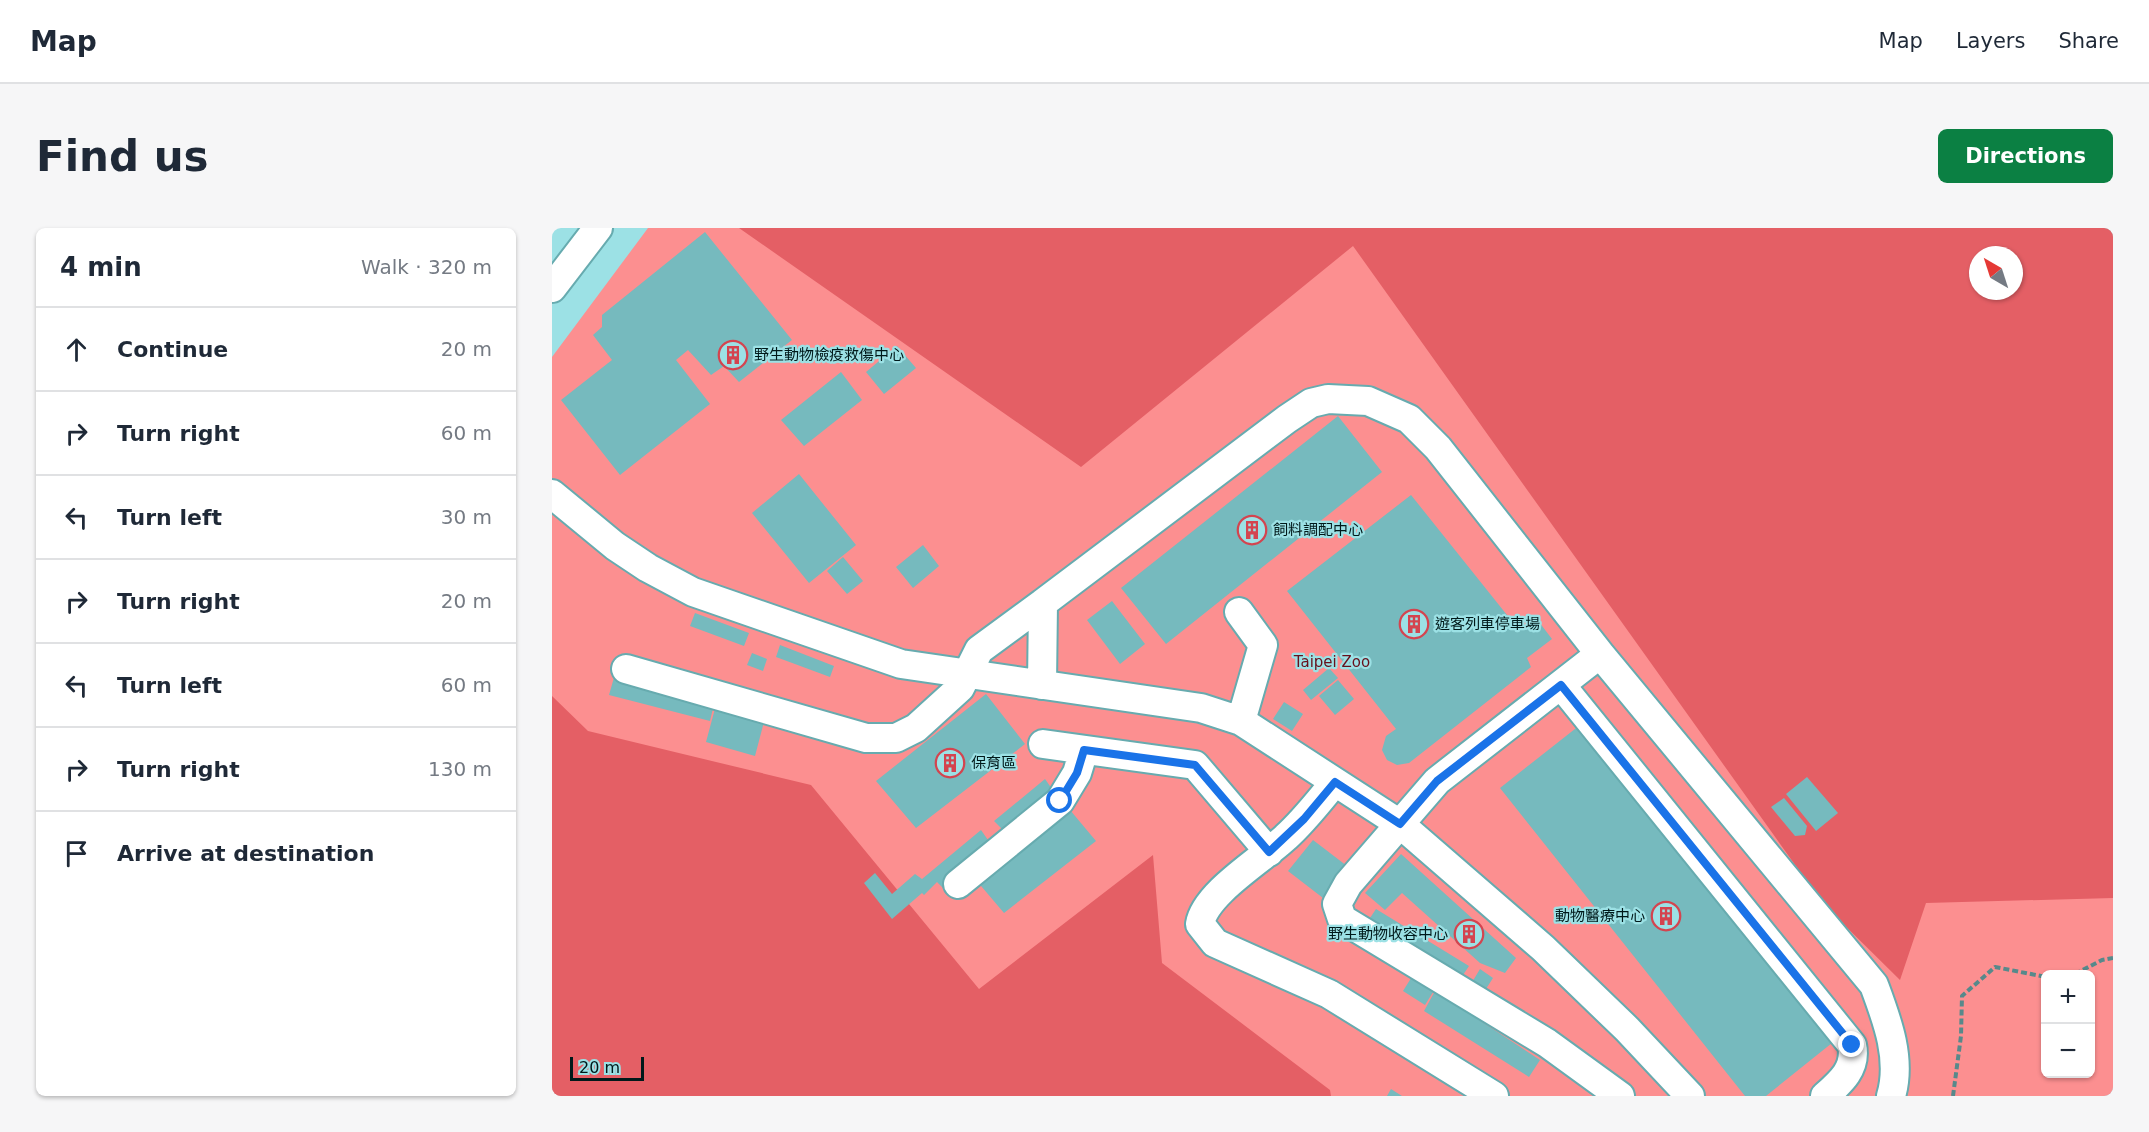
<!DOCTYPE html>
<html lang="en">
<head>
<meta charset="utf-8">
<style>
  body { margin:0; font-family:"DejaVu Sans","Noto Sans TC",sans-serif; background:#f6f6f7; color:#1f2937 }
  .controls { position:absolute; right:18px; bottom:18px; display:grid; overflow:hidden; border-radius:9px; box-shadow:0 2px 4px #0004 }
  .controls button { width:54px; height:54px; display:grid; place-items:center; padding:0; border:0; border-bottom:2px solid #e0e1e3; background:#fff; color:#1f2937; font:30px sans-serif }
  .compass { position:absolute; left:1417px; top:18px; width:54px; height:54px; border-radius:50%; background:#fff; box-shadow:0 2px 4px #0004; rotate:321deg }
  .scale { position:absolute; left:18px; bottom:15px; width:74px; box-sizing:border-box; padding-left:6px; border:3px solid #00191a; border-top:0; font-size:16px; line-height:21px; white-space:nowrap; color:#00191a; -webkit-text-stroke:4px #9ce1e5; paint-order:stroke }
  .stop { position:absolute; width:18px; height:18px; margin:-14px; border:4px solid #1a73e8; border-radius:50%; background:#fff }
  .stop.end { background:#1a73e8; border-color:#fff; box-shadow:0 2px 6px #0008 }
  .list { margin:0; padding:0; list-style:none }
  h2 { display:flex; justify-content:space-between; align-items:center; height:78px; margin:0; padding:0 24px; font-size:26px }
  h2 small { font-size:20px; font-weight:400; color:#747a83 }
  .list li { display:grid; grid-template-columns:39px 1fr auto; gap:18px; align-items:center; box-sizing:border-box; height:84px; padding:0 24px; border-top:2px solid #e0e1e3 }
  .list b { display:block; font-size:22px; white-space:nowrap }
  .list em { font-size:20px; font-style:normal; color:#747a83 }
  .icon { flex:none; width:33px; height:33px; fill:none; stroke:currentColor; stroke-width:2; stroke-linecap:round; stroke-linejoin:round }
  .map { position:relative; flex:none; width:1561px; height:868px; overflow:hidden; border-radius:9px }
  header { display:flex; align-items:center; gap:36px; box-sizing:border-box; height:84px; padding:0 30px; background:#fff; border-bottom:2px solid #e0e1e3 }
  header strong { font-size:28px }
  nav { display:flex; gap:33px; margin-inline-start:auto; font-size:21px }
  .intro { display:flex; align-items:center; justify-content:space-between; box-sizing:border-box; height:144px; padding:0 36px }
  h1 { margin:0; font-size:42px }
  .button { padding:15px 27px; border-radius:9px; background:#0b8043; color:#fff; font-size:21px; font-weight:700 }
  main { display:flex; gap:36px; padding:0 36px }
  aside { flex:1; background:#fff; border-radius:9px; box-shadow:0 2px 4px #0004 }
  .map>svg:first-child { display:block }
  .green { fill:#fc8f90; fill-rule:evenodd }
  .forest { fill:#e45f65; fill-rule:evenodd }
  .building { fill:#76babe }
  .lines { fill:none; stroke-linecap:round; stroke-linejoin:round }
  .minor-casing { stroke:#67abaf; stroke-width:32 }
  .path { stroke:#57898b; stroke-width:4; stroke-dasharray:6 3; stroke-linecap:butt }
  .minor { stroke:#fff; stroke-width:28 }
  .route { stroke:#1a73e8; stroke-width:8 }
  .labels { text-anchor:middle; stroke-width:4.5; stroke-linejoin:round; paint-order:stroke }
  .poi-label { font-size:15px; fill:#00191a; stroke:#9ce1e5; text-anchor:start }
  .park-label { font-size:15px; fill:#67111c; stroke:#9ce1e5 }
</style>
</head>
<body>
<header>
<strong>Map</strong>
<nav><a>Map</a><a>Layers</a><a>Share</a></nav>
</header>
<div class="intro"><h1>Find us</h1><a class="button">Directions</a></div>
<main>
<aside>
<h2>4 min<small>Walk · 320 m</small></h2>
<ul class="list">
<li><svg class="icon" aria-label="ahead" viewBox="0 0 24 24"><path d="M12 20V5M6 11l6-6 6 6"/></svg><div><b>Continue</b></div><em>20 m</em></li>
<li><svg class="icon" aria-label="right" viewBox="0 0 24 24"><path d="M7 20v-9h11M14 6l5 5-5 5"/></svg><div><b>Turn right</b></div><em>60 m</em></li>
<li><svg class="icon" aria-label="left" viewBox="0 0 24 24"><path d="M17 20v-9H6M10 6l-5 5 5 5"/></svg><div><b>Turn left</b></div><em>30 m</em></li>
<li><svg class="icon" aria-label="right" viewBox="0 0 24 24"><path d="M7 20v-9h11M14 6l5 5-5 5"/></svg><div><b>Turn right</b></div><em>20 m</em></li>
<li><svg class="icon" aria-label="left" viewBox="0 0 24 24"><path d="M17 20v-9H6M10 6l-5 5 5 5"/></svg><div><b>Turn left</b></div><em>60 m</em></li>
<li><svg class="icon" aria-label="right" viewBox="0 0 24 24"><path d="M7 20v-9h11M14 6l5 5-5 5"/></svg><div><b>Turn right</b></div><em>130 m</em></li>
<li><svg class="icon" aria-label="arrive" viewBox="0 0 24 24"><path d="M6 21V4h12l-3 4 3 4H6"/></svg><div><b>Arrive at destination</b></div></li>
</ul>
</aside>
<div class="map">
<svg width="1561" height="868" viewBox="0 0 1561 868">
  <rect width="100%" height="100%" fill="#9ce1e5"/>
  <path class="green" d="M96,0h785l680,282v586h-1561v-739zM1494,746h44v100h-44z"/>
  <path class="forest" d="M187,0h1374v670l-187,5 -26,77 -77,-76 -470,-658 -272,221zM1426,27h36v36h-36z
    M0,468l36,35 223,54 168,204 174,-134 9,108 168,127 1,6h-779z"/>
  <path class="building" d="M153,4l87,108 -53,42 -15,-16 -13,9 -23,-25 -12,10 34,44 -90,71 -59,-75 51,-40 -19,-25 9,-8v-12z
    M345,118l19,22 -32,26 -18,-22z
    M289,144l21,28 -58,46 -23,-26z
    M786,188l44,56 -216,172 -45,-56z
    M247,246l57,71 -47,38 -57,-70z
    M859,267l108,135 17,-12 16,21 -25,19 4,9 -122,96 -12,2 -10,-5 -5,-10 4,-14 10,-7 -109,-138z
    M371,317l16,21 -26,22 -17,-21z
    M291,329l20,24 -16,13 -20,-23z
    M560,373l33,43 -25,20 -33,-44z
    M143,385l54,20 -5,13 -54,-20z
    M228,417l54,21 -4,11 -54,-20z
    M200,425l15,6 -4,12 -16,-6z
    M777,440l9,10 -27,22 -8,-10z
    M63,446l100,26 -5,21 -101,-26z
    M786,452l16,19 -19,16 -16,-19z
    M434,466l39,50 -109,84 -40,-47z
    M165,473l49,13 -11,42 -49,-14z
    M732,474l19,12 -11,17 -19,-12z
    M1028,497l252,318 -66,53h-21l-245,-308z
    M1255,549l31,36 -22,18 -30,-37z
    M493,551l12,17 -43,33 -5,-6 -7,6 -8,-8z
    M1232,570l23,28 -2,9 -10,1 -24,-29z
    M513,576l31,37 -92,72 -28,-33z
    M429,602l7,10 -7,6 5,6 -42,37 -7,-7 -13,13 -2,-2 -30,26 -28,-36 11,-10 17,21 23,-20 7,5z
    M761,612l34,26 -24,32 -35,-27z
    M849,626l115,104 -11,15 -25,-10 -78,-70 -17,17 -20,-17z
    M824,681l93,57 -6,9 -93,-57z
    M928,741l13,9 -9,14 -13,-8z
    M861,747l22,14 -10,16 -22,-14z
    M883,763l105,69 -11,17 -105,-66z
    M839,861l11,7h-15z"/>
  <g class="lines">
    <g class="minor-casing">
      <path id="minor" d="M0,60l46,-60
        M0,266l63,52 33,22 45,24 208,72 300,44 40,13 159,103 143,124 84,81 63,67
        M687,384l24,33 -22,76
        M1048,426l-163,127 -89,103 -11,20 5,15 205,124 73,53
        M74,441l240,69h30l20,-10 44,-40 19,-38 64,-47
        M490,457l1,-82 244,-184 24,-16 17,-4 40,2 41,18 29,29 162,206 274,331c13,35 28,74 17,111
        M1009,457l291,360c5,23 -11,37 -27,51
        M491,516l152,21 74,87
        M783,554c-16,19 -31,39 -49,55 -23,22 -81,56 -86,87l15,19 114,51 165,102
        M406,656l102,-83 17,-28 7,-23"/>
    </g>
    <path class="path" d="M1523,746l27,-14 11,-2
      M1401,868l8,-60 1,-40 33,-29 51,10"/>
    <use href="#minor" class="minor"/>
  </g>
  <g class="lines">
    <path class="route" d="M508,573l17,-28 7,-23 111,15 74,87 35,-33 31,-37 65,42 37,-43 124,-96 291,360"/>
  </g>
  <defs>
    <g id="building-ring" transform="scale(1.5)"><circle r="9.5" fill="#9ce1e5" stroke="#d4444f" stroke-width="1.5"/><path d="M-4-6H4V6H1V3H-1V6H-4ZM-2.5-4.3h1.7v1.8h-1.7ZM.8-4.3h1.7v1.8H.8ZM-2.5-1h1.7V.8h-1.7ZM.8-1h1.7V.8H.8Z" fill="#d4444f"/></g>
  </defs>
  <g fill-rule="evenodd">
    <use href="#building-ring" x="181" y="127"/>
    <use href="#building-ring" x="700" y="302"/>
    <use href="#building-ring" x="862" y="396"/>
    <use href="#building-ring" x="398" y="535"/>
    <use href="#building-ring" x="1114" y="688"/>
    <use href="#building-ring" x="917" y="706"/>
  </g>
  <g class="labels">
    <g class="poi-label">
      <text x="202" y="132">野生動物檢疫救傷中心</text>
      <text x="721" y="307">飼料調配中心</text>
      <text x="883" y="401">遊客列車停車場</text>
      <text x="419" y="540">保育區</text>
      <text x="1093" y="693" text-anchor="end">動物醫療中心</text>
      <text x="896" y="711" text-anchor="end">野生動物收容中心</text>
    </g>
    <g class="park-label">
      <text x="780" y="439">Taipei Zoo</text>
    </g>
  </g>
</svg>
<div class="controls">
<button>+</button>
<button>−</button>
</div>
<svg class="compass" viewBox="-18 -18 36 36"><path d="M0-13l5 13h-10z" fill="#e53935"/><path d="M0 13l5-13h-10z" fill="#747a83"/></svg>
<div class="scale">20 m</div>
<div class="stop" style="left:508px;top:573px"></div>
<div class="stop end" style="left:1300px;top:817px"></div>
</div>
</main>
</body>
</html>
